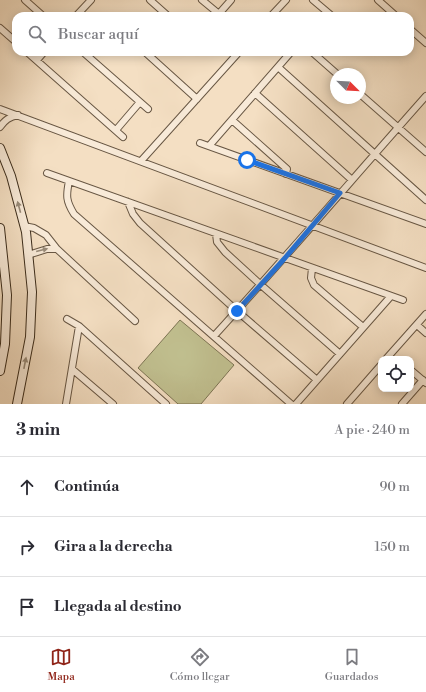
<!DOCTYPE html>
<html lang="es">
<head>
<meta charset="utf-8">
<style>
  body { margin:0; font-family:"Libre Bodoni",serif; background:#f7f7f7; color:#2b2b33 }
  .controls { position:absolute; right:12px; bottom:12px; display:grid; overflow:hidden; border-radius:8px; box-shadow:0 2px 10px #0003 }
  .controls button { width:36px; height:36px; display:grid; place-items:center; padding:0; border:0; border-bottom:1px solid #e1e1e2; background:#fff; color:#2b2b33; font:20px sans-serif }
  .compass { position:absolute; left:330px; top:68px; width:36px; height:36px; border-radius:50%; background:#fff; box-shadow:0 2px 10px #0003; rotate:114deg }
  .stop { position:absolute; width:12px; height:12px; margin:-9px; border:3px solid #1a73e8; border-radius:50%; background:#fff }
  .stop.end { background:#1a73e8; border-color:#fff; box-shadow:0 1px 4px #0008 }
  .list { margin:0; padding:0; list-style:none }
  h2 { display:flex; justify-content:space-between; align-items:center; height:52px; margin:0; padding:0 16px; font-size:17px }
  h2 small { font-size:13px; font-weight:400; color:#7c7c81 }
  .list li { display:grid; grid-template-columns:26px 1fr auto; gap:12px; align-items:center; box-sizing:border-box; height:60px; padding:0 16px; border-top:1px solid #e1e1e2 }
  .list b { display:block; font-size:15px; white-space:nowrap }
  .list em { font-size:13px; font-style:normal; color:#7c7c81 }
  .icon { flex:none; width:22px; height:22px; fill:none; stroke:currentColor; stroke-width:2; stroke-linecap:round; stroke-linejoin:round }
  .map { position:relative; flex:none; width:426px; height:404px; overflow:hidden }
  .search { position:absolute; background:#fff; box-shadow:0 2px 10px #0003; left:12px; right:12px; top:12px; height:44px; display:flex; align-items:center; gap:10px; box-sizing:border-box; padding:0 14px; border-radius:12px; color:#7c7c81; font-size:15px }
  .sheet { height:232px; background:#fff }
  nav { display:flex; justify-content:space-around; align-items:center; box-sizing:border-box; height:56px; border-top:1px solid #e1e1e2; background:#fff; font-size:11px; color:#7c7c81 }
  nav a { display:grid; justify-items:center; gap:2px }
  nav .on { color:#8f2418 }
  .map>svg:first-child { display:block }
  .green { fill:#c1c090; stroke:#7d7554 }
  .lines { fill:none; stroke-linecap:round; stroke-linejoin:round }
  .street-casing { stroke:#685744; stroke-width:8 }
  .secondary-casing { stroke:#392a19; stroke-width:10 }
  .street { stroke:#f8ead8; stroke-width:6 }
  .secondary { stroke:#f8ead8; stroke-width:8 }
  .oneway { fill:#988a78 }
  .route { stroke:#1a73e8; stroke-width:5 }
</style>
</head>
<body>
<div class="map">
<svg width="426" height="404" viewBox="0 0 426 404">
  <rect width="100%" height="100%" fill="#f4dfc3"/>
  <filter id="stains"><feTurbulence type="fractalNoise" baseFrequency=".005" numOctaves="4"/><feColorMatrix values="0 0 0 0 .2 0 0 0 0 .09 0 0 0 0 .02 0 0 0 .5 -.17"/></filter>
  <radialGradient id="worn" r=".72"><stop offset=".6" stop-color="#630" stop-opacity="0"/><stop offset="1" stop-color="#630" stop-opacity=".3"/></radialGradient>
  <path class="green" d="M180,320l54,45 -33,39h-23l-40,-36z"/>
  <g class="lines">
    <g class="street-casing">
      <path id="street" d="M25,0l18,16
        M150,0l18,16
        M202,0l17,14
        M313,0l19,16
        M378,0l18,16
        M76,16l15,-16
        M217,16l14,-16
        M271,16l15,-16
        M0,28l16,14
        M410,29l16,14
        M27,52l96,85
        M83,52l65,57
        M145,52l52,47
        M312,52l25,22
        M37,60l7,-8
        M278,67l148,133
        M255,93l97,87
        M360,94l66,58
        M0,109l426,159
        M232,120l55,49 -1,5
        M0,127c5,-7 9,-10 18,-12
        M116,130l24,-28
        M200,143l226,81
        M209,146l82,-94
        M141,161l98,-109
        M47,173l356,127
        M69,181c-3,15 -3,20 5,33l217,190
        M128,202l5,12 7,9 97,88 80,69
        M24,226l10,2 12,7 11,14 78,72
        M216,234l1,8 8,10 36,33 79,69
        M28,255l19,-6h10
        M312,268l-1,10 3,7 49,42
        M67,319l12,7 87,78
        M417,325l9,8
        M214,336c72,-79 141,-160 212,-240
        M386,359l40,-45
        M72,369l41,35
        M412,371l14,12
        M66,404l13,-78
        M296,404l95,-108
        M347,404l34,-39
        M402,404l21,-24"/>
    </g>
    <g class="secondary-casing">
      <path id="secondary" d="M0,148l11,28 15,56 6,60 -2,45 -13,67
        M0,228l7,67 -2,49 -5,27"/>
    </g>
    <use href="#street" class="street"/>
    <use href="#secondary" class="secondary"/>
  </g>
  <defs><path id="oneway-solid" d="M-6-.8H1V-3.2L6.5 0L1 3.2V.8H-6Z"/></defs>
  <g class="oneway">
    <use href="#oneway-solid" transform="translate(19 207) rotate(-105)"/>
    <use href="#oneway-solid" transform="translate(42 250) rotate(-14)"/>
    <use href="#oneway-solid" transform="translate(25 363) rotate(-79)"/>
  </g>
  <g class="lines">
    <path class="route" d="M237,311l48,-53 55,-65 -93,-33"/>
  </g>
  <rect width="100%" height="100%" filter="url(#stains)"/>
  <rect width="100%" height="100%" fill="url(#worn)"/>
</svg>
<div class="controls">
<button><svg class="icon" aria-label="locate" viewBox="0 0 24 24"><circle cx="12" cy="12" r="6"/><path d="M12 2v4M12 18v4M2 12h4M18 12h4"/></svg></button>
</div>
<svg class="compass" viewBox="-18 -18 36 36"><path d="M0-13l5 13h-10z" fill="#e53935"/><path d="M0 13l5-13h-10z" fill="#7c7c81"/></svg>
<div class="stop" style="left:247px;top:160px"></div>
<div class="stop end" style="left:237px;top:311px"></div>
<div class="search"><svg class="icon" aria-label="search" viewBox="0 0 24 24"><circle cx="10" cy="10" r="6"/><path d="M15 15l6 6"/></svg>Buscar aquí</div>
</div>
<section class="sheet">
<h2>3 min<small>A pie · 240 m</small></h2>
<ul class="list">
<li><svg class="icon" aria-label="ahead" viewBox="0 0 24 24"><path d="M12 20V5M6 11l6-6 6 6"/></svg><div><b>Continúa</b></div><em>90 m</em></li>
<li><svg class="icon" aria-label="right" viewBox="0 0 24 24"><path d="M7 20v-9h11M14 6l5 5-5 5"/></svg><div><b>Gira a la derecha</b></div><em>150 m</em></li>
<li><svg class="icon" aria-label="arrive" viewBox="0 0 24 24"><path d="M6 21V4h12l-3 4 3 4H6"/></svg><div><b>Llegada al destino</b></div></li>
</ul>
</section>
<nav>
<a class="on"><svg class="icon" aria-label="map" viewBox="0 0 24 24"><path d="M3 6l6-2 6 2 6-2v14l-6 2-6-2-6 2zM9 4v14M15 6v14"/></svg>Mapa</a>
<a><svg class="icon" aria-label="directions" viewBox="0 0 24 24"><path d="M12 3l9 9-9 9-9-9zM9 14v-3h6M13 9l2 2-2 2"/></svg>Cómo llegar</a>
<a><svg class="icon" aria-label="saved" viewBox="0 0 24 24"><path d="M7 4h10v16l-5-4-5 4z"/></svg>Guardados</a>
</nav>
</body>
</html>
